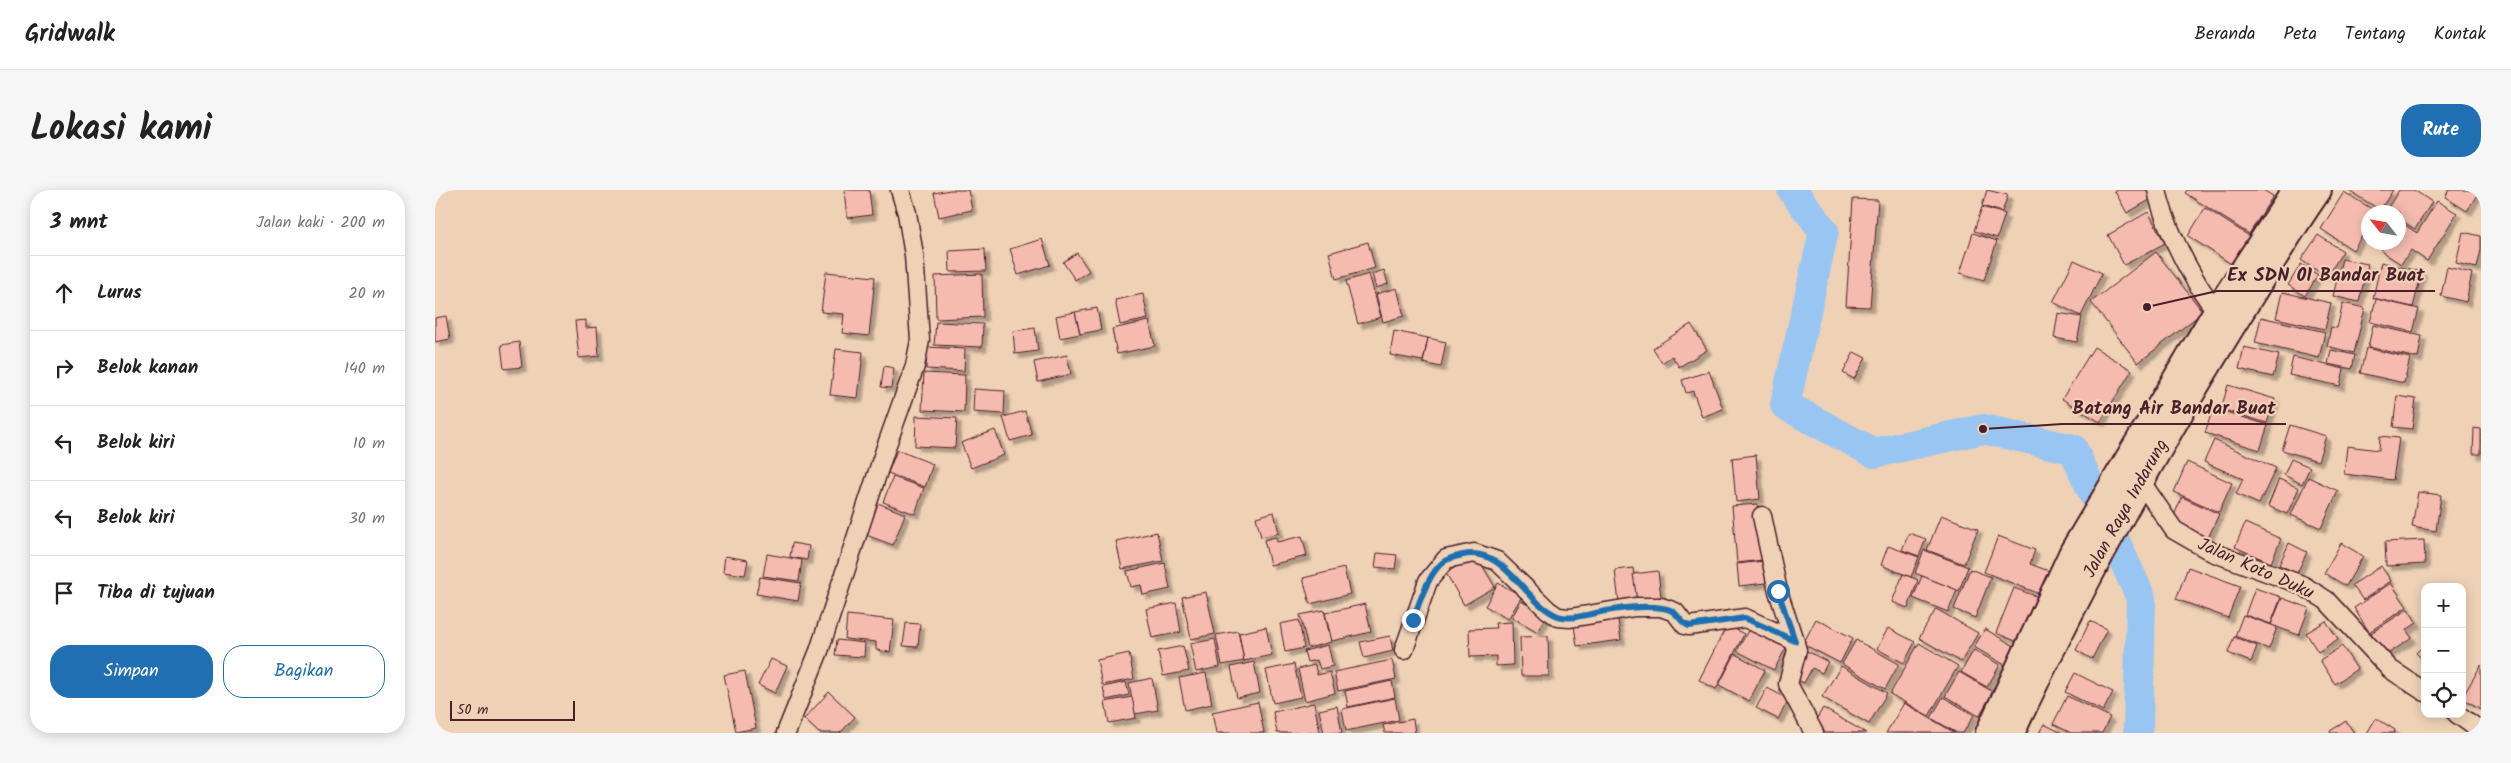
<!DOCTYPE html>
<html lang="id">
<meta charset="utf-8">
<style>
:root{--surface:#fff;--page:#f6f6f6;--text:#222;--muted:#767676;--line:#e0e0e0;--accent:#1f6fb2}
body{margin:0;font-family:Kalam,sans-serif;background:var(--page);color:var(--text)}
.controls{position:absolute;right:15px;bottom:15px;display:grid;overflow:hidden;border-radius:10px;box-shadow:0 2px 12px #0003}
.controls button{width:45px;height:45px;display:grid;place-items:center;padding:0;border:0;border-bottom:1px solid var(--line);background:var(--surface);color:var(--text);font:25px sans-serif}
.compass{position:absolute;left:1926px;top:15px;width:45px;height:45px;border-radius:50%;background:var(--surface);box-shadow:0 2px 12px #0003;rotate:301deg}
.scale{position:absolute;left:15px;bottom:12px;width:125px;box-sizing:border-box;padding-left:5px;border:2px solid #4a1f2b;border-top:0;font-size:14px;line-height:18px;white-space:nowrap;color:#4a1f2b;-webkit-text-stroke:4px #efd2b5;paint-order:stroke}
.stop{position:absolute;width:15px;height:15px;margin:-11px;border:4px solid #1f6fb2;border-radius:50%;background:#fff}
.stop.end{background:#1f6fb2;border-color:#fff;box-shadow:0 1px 5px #0008}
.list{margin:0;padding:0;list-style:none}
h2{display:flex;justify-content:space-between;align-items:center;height:65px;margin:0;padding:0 20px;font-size:21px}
h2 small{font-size:16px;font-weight:400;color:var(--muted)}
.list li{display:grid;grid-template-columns:32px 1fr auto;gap:15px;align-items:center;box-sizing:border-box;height:75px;padding:0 20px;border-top:1px solid var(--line)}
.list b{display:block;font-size:19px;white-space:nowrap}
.list em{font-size:16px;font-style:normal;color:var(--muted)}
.actions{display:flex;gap:10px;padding:15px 20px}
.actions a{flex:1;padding:11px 0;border:1px solid var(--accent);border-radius:20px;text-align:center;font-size:18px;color:var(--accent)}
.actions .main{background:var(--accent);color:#fff}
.icon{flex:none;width:28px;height:28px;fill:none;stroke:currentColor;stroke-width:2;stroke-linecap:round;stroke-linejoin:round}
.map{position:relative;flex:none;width:2046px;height:543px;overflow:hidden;border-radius:20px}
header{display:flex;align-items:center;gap:30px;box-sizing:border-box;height:70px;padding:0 25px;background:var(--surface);border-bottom:1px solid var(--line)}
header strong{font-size:24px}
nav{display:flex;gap:28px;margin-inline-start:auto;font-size:18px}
.intro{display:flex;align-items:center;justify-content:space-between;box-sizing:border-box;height:120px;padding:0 30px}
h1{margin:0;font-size:35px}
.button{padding:12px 22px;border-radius:20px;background:var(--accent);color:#fff;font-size:18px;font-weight:700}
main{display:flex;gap:30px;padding:0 30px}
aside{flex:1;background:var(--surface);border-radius:20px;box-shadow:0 2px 12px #0003}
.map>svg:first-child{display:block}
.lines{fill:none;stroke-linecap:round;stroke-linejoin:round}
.river{stroke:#98c5f2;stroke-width:30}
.building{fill:#f5bbae;stroke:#4a1f2b;filter:url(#shadow)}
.minor-casing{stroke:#4a1f2b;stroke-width:21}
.highway-casing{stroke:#4a1f2b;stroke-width:30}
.minor{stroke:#efd2b5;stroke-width:18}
.highway{stroke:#efd2b5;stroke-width:26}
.route{stroke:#1f6fb2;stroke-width:6}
.labels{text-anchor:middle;stroke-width:4.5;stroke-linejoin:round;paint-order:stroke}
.street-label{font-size:18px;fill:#4a1f2b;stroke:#efd2b5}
.leader{fill:none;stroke:#4a1f2b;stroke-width:2}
.callout-dot{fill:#4a1f2b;stroke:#efd2b5;stroke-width:2}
.callout-label{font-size:19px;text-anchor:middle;font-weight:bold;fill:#4a1f2b;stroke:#efd2b5;stroke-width:4.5;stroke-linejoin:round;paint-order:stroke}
</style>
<header>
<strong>Gridwalk</strong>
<nav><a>Beranda</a><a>Peta</a><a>Tentang</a><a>Kontak</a></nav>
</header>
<div class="intro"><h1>Lokasi kami</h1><a class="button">Rute</a></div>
<main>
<aside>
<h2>3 mnt<small>Jalan kaki · 200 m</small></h2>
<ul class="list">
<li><svg class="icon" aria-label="ahead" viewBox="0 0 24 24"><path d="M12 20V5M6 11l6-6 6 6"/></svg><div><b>Lurus</b></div><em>20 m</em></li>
<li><svg class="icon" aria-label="right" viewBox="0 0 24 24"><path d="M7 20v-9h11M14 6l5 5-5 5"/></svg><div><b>Belok kanan</b></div><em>140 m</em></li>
<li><svg class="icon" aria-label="left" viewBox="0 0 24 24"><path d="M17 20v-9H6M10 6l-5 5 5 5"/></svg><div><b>Belok kiri</b></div><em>10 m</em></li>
<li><svg class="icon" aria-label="left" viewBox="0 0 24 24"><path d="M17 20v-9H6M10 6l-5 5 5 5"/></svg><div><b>Belok kiri</b></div><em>30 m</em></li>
<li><svg class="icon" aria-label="arrive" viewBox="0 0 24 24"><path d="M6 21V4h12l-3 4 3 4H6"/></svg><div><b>Tiba di tujuan</b></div></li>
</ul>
<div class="actions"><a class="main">Simpan</a><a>Bagikan</a></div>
</aside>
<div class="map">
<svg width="2046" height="543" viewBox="0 0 2046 543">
<defs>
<filter id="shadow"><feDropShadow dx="4.5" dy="4.5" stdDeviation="1" flood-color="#0004"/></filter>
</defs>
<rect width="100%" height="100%" fill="#efd2b5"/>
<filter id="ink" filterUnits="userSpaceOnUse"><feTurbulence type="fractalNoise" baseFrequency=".02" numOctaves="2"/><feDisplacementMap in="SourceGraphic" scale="10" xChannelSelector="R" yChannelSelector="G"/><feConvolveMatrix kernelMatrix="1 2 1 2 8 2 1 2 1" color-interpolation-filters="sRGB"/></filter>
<g filter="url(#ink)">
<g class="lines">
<polyline class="river" points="1357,0 1389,41 1350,215 1439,263 1548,239 1638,259 1706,408 1703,543"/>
</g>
<g class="building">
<polygon points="409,0 434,0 437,25 412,28"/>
<polygon points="515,0 533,0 537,20 504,27 499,3"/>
<polygon points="1552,0 1573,5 1567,22 1547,16"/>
<polygon points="1679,0 1716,0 1720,7 1692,23"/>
<polygon points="1752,0 1828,0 1838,6 1814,44 1750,3"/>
<polygon points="1913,0 1958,0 1945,20"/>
<polygon points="1964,0 1979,0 1997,12 1980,39 1964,29 1964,22 1951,21"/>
<polygon points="2014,0 2045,0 2032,21 2010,7"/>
<polygon points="1909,2 1942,22 1934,22 1934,35 1918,60 1886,39"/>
<polygon points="1418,9 1443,10 1435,117 1411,116"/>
<polygon points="2002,11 2022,23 1992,71 1976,60 1966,74 1946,61 1951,52 1964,52 1964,31 1982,43"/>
<polygon points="1547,17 1570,24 1562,48 1539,41"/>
<polygon points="1770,18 1819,49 1801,77 1753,46"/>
<polygon points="1713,22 1730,53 1689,75 1673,45"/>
<polygon points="2028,42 2046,46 2046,60 2042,78 2021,73"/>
<polygon points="1538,43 1562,51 1549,90 1525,83"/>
<polygon points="1883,45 1908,61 1892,87 1866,70"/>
<polygon points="607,49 615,75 583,85 575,59"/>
<polygon points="933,52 940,78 901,89 894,63"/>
<polygon points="550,59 551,81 515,82 514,61"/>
<polygon points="1721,62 1768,122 1703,173 1656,112"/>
<polygon points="642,63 654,81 640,90 628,72"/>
<polygon points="1907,69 1933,74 1924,112 1898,106"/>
<polygon points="1639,70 1667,83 1646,126 1618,112"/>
<polygon points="1946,72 1987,82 1978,117 1938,108"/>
<polygon points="1866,74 1883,85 1870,106 1853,95"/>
<polygon points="2012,77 2037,83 2031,112 2006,106"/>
<polygon points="949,80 953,94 941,98 937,84"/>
<polygon points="391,82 440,87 434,146 407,143 409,124 386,122"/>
<polygon points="547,84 548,127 501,129 500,86"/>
<polygon points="934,84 946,127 923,134 911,91"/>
<polygon points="962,98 969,126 948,132 941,104"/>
<polygon points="1847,102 1896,113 1890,139 1841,128"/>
<polygon points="708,104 713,129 685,135 680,110"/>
<polygon points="1941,109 1984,119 1978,142 1935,132"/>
<polygon points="1908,113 1930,118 1919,163 1892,156 1896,137 1902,138"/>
<polygon points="662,118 666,140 645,144 640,122"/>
<polygon points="640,122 645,144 625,148 621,126"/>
<polygon points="1623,123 1647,127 1642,152 1619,148"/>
<polygon points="11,126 15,149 0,152 0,128"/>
<polygon points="1826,127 1890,142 1884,168 1820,153"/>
<polygon points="151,130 151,138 162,137 164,166 144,168 140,131"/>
<polygon points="714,131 720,156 682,164 677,139"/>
<polygon points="501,132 548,134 547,157 499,155"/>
<polygon points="1256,134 1272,160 1244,177 1237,166 1227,173 1218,158"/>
<polygon points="1938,135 1987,146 1983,168 1933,157"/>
<polygon points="600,138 603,161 580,164 578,141"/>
<polygon points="959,141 993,148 988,171 955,165"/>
<polygon points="993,148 1011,152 1006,177 988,173"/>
<polygon points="84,152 87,177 69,179 66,155"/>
<polygon points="492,157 530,159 529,181 491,179"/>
<polygon points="1659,157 1697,180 1665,232 1627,209"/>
<polygon points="1809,157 1844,165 1838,187 1804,179"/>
<polygon points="1931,158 1975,168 1969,193 1925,183"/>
<polygon points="401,159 428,162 423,208 395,205"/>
<polygon points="1896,160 1920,165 1917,179 1893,174"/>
<polygon points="1419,162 1431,168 1419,189 1408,183"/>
<polygon points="632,165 636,184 603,192 599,172"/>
<polygon points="1858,167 1909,179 1905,196 1854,185"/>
<polygon points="449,176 459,178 456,198 446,197"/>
<polygon points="1274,181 1288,219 1267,227 1258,201 1251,203 1247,190"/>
<polygon points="489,183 530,185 529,222 487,220"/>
<polygon points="1793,195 1840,209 1832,233 1786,219"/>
<polygon points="539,199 570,201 569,224 538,222"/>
<polygon points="1962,206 1981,209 1977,239 1958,237"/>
<polygon points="1778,218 1833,235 1825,260 1770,243"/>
<polygon points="590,221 597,245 575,251 568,227"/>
<polygon points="481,226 522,228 520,258 480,256"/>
<polygon points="1855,235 1891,246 1883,271 1847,260"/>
<polygon points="2039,238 2046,239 2046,264 2038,264"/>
<polygon points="560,240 569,265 536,278 526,253"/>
<polygon points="1945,246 1964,248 1958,290 1909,284 1912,256 1944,260"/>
<polygon points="1779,250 1841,278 1824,314 1801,304 1808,289 1769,272"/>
<polygon points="462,260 498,274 490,297 453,283"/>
<polygon points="1321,265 1325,309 1301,312 1297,268"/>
<polygon points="1856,269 1875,277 1867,294 1849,285"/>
<polygon points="1752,272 1797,293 1784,322 1739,302"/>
<polygon points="458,287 489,298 480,324 448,312"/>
<polygon points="1873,287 1903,301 1886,338 1856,325"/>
<polygon points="1844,289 1864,298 1852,324 1833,316"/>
<polygon points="1983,302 2006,305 2001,341 1977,337"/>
<polygon points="1747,307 1784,324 1773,348 1736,332"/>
<polygon points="443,313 470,324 458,355 431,345"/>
<polygon points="1323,314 1328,370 1302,373 1297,316"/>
<polygon points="839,322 844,343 826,347 821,327"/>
<polygon points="1506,325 1543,339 1529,374 1492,360"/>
<polygon points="1810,333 1846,349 1836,373 1800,357"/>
<polygon points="722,342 728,371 687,379 681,351"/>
<polygon points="1474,343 1491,349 1484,366 1467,360"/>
<polygon points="867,346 872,366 835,375 829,350 841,347 842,352"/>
<polygon points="1563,346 1600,360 1595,374 1614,381 1605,404 1549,382"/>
<polygon points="1989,350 1990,374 1951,376 1950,352"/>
<polygon points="357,353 374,356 372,370 355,367"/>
<polygon points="1854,353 1872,362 1862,383 1844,375"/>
<polygon points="1906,353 1928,366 1911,396 1889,383"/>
<polygon points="1453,356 1484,367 1476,387 1446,375"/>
<polygon points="1489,360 1533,377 1524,401 1480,383"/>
<polygon points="942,363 962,365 960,379 940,377"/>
<polygon points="332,364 367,370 364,391 328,386"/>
<polygon points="1041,365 1060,397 1029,415 1011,383"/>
<polygon points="290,366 313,370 310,385 288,382"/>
<polygon points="1329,371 1331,393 1304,396 1302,374"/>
<polygon points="730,373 735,399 708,405 706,395 696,397 692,381"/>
<polygon points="1946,376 1956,391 1928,410 1917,395"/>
<polygon points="1753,377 1805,396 1793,428 1741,409"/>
<polygon points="909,378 915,404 875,414 868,388"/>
<polygon points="1198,378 1202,411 1184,413 1180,380"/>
<polygon points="1535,379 1556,387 1540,428 1519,419"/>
<polygon points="1223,381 1226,407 1202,411 1198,384"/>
<polygon points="1468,384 1483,390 1473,418 1457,412"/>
<polygon points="1487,386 1522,400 1513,422 1478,408"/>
<polygon points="325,387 366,393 363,411 321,404"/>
<polygon points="1063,393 1087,406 1073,429 1050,416"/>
<polygon points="1956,393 1972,417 1934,442 1919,418"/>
<polygon points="1579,398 1606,408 1588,454 1561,443"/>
<polygon points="1820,398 1846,407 1836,434 1810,425"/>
<polygon points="771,402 780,444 756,449 747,407"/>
<polygon points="1847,408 1874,418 1864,445 1836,435"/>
<polygon points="1086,411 1112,426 1103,442 1077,427"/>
<polygon points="741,413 746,442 717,448 711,419"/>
<polygon points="930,414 936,442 897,451 890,423"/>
<polygon points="1501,419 1543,443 1526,472 1484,448"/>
<polygon points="1973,419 1982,433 1971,440 1977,448 1951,465 1936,443"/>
<polygon points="889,420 896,452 873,458 865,425"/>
<polygon points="1182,424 1186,450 1142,456 1138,429"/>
<polygon points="412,425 459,430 455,462 441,460 441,452 410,449"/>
<polygon points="1808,425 1842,437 1834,459 1800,446"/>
<polygon points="1381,429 1418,448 1405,473 1368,454"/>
<polygon points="864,430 869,458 850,462 845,434"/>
<polygon points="1655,431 1672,439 1657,469 1641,460"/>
<polygon points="1891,431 1903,449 1883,462 1871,443"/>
<polygon points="1077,432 1078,475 1061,476 1061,466 1035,467 1034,439 1061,438 1060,433"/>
<polygon points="471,433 485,434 483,457 468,456"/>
<polygon points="1292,435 1309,444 1281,499 1264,490"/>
<polygon points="1316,435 1353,454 1339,480 1302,461"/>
<polygon points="831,437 837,465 809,471 804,443"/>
<polygon points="1453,438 1480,452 1469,473 1442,459"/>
<polygon points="1550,439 1581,457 1570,475 1539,457"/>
<polygon points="803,441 809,471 787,475 781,445"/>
<polygon points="955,446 958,461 929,468 925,452"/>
<polygon points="1113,446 1114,486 1086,486 1085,447"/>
<polygon points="1799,447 1822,456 1816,472 1793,463"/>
<polygon points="780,449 785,477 761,482 755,454"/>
<polygon points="402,450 430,453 429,467 400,465"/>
<polygon points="1421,450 1464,474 1450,499 1407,474"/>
<polygon points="1484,453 1523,476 1494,526 1455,504"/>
<polygon points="1990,454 1990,472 1981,463"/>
<polygon points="893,455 898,476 885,479 882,470 872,472 869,461"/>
<polygon points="748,456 754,481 728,486 723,461"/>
<polygon points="1907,456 1922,479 1900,494 1885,470"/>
<polygon points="1539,460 1565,475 1552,497 1526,482"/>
<polygon points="1372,461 1393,472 1387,483 1377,478 1369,493 1358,488"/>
<polygon points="694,463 699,489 667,495 662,470"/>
<polygon points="1300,464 1330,480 1314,511 1284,495"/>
<polygon points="336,469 352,476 340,503 323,495"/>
<polygon points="957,470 961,489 903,501 899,482"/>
<polygon points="819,472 825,503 802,508 796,477"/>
<polygon points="859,474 866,507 838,513 831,480"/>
<polygon points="880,475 882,485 895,482 900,503 870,511 863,479"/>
<polygon points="2046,475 2046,519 2027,508"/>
<polygon points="1406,476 1452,503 1434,534 1387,507"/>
<polygon points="310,481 321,538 301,542 289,485"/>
<polygon points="1524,482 1558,502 1544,526 1510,506"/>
<polygon points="771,483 777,514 750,520 744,488"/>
<polygon points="1640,483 1678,502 1668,521 1630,502"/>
<polygon points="717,488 723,520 700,524 694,493"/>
<polygon points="957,491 960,507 913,517 910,501"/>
<polygon points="691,492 694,505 671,510 668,497"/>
<polygon points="1332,498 1354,509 1343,529 1321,518"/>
<polygon points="394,502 420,527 405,543 384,543 369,529"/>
<polygon points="1632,506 1675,527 1667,543 1636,543 1618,534"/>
<polygon points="697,507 701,528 674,533 670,512"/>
<polygon points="1508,507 1539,525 1528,543 1522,543 1496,528"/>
<polygon points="960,508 964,530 911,541 907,519"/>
<polygon points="823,512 829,543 781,543 777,522"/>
<polygon points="879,513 885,543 842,543 838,522"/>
<polygon points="1469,513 1520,543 1451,543"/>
<polygon points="902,516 907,543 889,543 884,520"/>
<polygon points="1388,518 1431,543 1391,543 1378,535"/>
<polygon points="1941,528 1960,540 1959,543 1932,543"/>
<polygon points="978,529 980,543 950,543 948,535"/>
<polygon points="1911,531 1919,543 1896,543 1895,541"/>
<polygon points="1609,534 1627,543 1604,543"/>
</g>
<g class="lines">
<g class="minor-casing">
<g id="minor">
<path d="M 1722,0 C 1730,37 1761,101 1788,127"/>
<polyline points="1704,289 1739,340 1777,362 1867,395 1891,410 1955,479 1990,502"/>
<polyline points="1327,326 1343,401 1362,460 1353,494 1379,543"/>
<polyline points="969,460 993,391 1011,369 1039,363 1062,371 1113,420 1123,427 1135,428 1200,417 1226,417 1240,422 1250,435 1254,436 1310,428 1360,451"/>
<polyline points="2022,524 2046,541"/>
<polyline points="351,543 384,461 450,260 480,176 485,150 479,65 472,23 465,0"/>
</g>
</g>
<g class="highway-casing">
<g id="highway">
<polyline points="1554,543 1638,362 1782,121 1861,0"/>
<path d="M 1576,543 C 1641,403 1715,269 1796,137 C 1825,91 1852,44 1883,0"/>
</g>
</g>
<use href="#minor" class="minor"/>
<use href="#highway" class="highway"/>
</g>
</g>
<g class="lines" filter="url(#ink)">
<path class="route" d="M 978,430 C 984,413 996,375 1014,369 C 1018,367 1024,366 1028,365 C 1071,356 1088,412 1123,426 C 1136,431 1157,423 1171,421 C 1189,418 1209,415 1228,418 C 1244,420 1243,432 1254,436 L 1310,428 L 1360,451 L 1343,401"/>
</g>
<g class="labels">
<g class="street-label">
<text transform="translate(1690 318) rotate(-61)" y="6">Jalan Raya Indarung</text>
<text transform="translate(1821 378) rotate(24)" y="6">Jalan Koto Duku</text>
</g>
</g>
<path class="leader" d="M1712 117L1782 101H2000M1548 239L1627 234H1851"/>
<g class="callout-dot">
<circle cx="1712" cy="117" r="5"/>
<circle cx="1548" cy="239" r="5"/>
</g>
<g class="callout-label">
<text x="1891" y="91">Ex SDN 01 Bandar Buat</text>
<text x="1739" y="224">Batang Air Bandar Buat</text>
</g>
</svg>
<div class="controls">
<button>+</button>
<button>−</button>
<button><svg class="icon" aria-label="locate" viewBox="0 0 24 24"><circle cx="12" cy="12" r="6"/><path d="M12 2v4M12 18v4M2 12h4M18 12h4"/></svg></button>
</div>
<svg class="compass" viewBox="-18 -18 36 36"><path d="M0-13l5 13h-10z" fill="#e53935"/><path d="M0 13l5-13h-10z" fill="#767676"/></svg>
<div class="scale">50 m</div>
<div class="stop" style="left:1343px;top:401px"></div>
<div class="stop end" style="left:978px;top:430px"></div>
</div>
</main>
